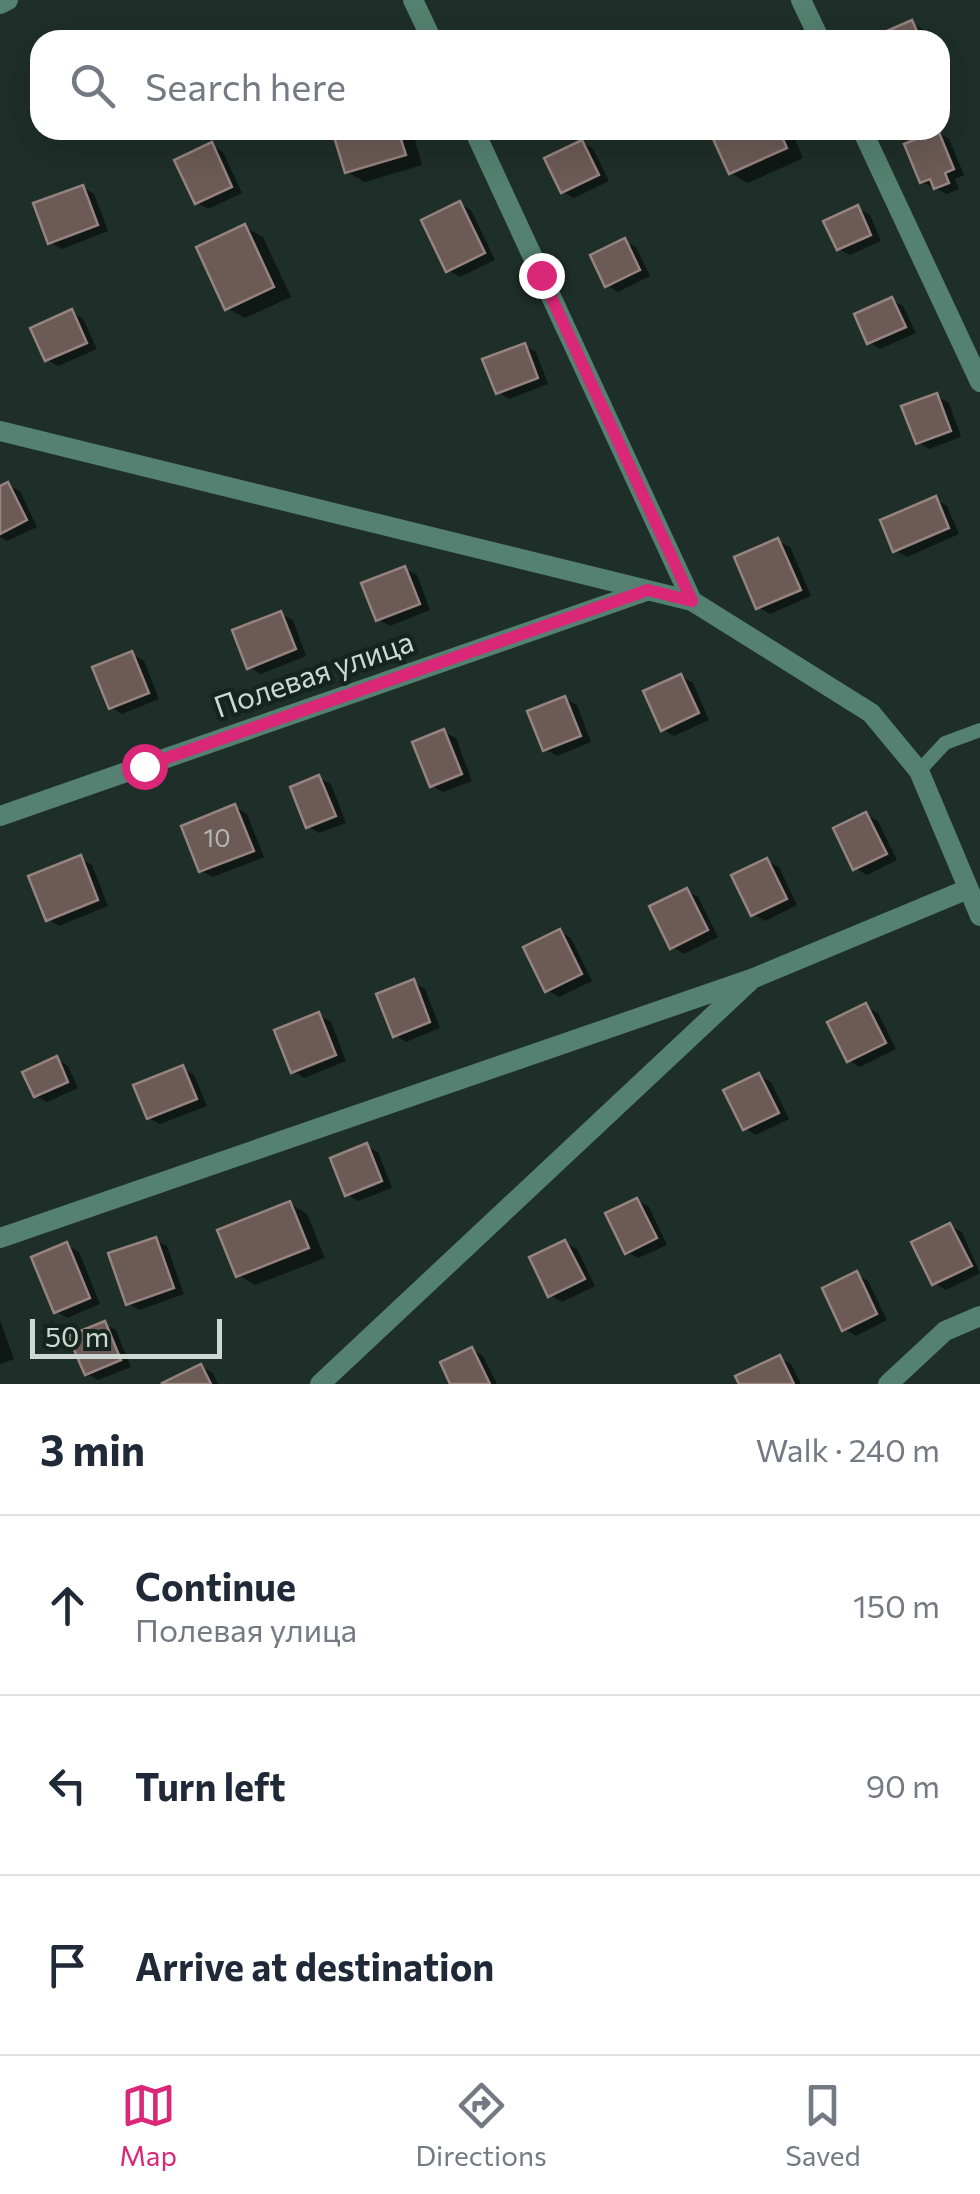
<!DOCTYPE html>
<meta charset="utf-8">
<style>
:root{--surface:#fff;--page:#f6f6f7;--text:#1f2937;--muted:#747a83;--line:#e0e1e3;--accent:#db2777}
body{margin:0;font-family:Commissioner,sans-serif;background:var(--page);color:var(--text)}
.scale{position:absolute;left:30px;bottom:25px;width:192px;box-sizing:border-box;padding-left:10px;border:5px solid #cdd7d3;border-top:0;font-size:28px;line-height:35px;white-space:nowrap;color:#cdd7d3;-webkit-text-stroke:8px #14241e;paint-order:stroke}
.stop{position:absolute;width:30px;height:30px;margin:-22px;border:8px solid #db2777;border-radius:50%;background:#fff}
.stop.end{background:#db2777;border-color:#fff;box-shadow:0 2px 10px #0008}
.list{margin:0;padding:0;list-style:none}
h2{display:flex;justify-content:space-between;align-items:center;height:130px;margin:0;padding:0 40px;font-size:42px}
h2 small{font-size:32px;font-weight:400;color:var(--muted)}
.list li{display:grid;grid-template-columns:65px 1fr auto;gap:30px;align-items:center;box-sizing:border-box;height:180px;padding:0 40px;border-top:2px solid var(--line)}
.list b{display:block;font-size:38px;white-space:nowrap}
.list p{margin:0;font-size:32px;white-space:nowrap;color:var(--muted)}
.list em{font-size:32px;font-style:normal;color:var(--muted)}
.icon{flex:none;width:55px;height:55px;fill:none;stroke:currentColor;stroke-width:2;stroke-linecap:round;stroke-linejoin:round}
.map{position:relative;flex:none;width:980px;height:1384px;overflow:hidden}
.search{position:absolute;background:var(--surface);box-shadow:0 10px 40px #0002;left:30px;right:30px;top:30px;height:110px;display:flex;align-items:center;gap:25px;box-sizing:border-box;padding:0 35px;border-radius:30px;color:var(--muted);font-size:38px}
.sheet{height:670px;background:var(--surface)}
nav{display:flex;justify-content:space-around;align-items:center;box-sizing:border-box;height:140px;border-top:2px solid var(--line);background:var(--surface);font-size:28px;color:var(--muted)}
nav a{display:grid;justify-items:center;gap:5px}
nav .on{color:var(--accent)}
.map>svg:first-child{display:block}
.shadow{fill:#0007}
.building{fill:#6b5a56;stroke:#96837f;stroke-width:2.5}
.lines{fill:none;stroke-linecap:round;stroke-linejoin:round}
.lane{stroke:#548171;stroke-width:14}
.street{stroke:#548171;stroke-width:20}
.route{stroke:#db2777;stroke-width:12}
.labels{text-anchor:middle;stroke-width:9;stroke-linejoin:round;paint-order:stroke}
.number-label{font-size:25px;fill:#b4b8b4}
.street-label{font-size:30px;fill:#cdd7d3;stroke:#14241e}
</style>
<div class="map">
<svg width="980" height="1384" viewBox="0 0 980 1384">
<rect width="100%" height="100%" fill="#1e2e28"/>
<g class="shadow">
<polygon points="911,23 923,29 928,40 880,40"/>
<polygon points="334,130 412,130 422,165 365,182 347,172"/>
<polygon points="712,130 791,130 803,158 748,183 731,173"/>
<polygon points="938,132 949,139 964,175 955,179 959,189 947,194 922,182"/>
<polygon points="582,142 593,149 609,181 574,198 563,192"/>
<polygon points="212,145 223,152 242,193 208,209 196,202"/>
<polygon points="83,187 94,194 108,231 62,249 50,242"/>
<polygon points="459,203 471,210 495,260 460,277 448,270"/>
<polygon points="858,208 870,215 881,241 850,255 839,249"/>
<polygon points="245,227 263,237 291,297 245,318 227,308"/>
<polygon points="624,241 636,247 650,276 618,292 607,285"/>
<polygon points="892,300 903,306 916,333 880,349 869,342"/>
<polygon points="72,312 83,319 97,349 58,366 47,360"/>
<polygon points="524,346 536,352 548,384 509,399 498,392"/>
<polygon points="937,396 949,403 961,437 929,449 918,442"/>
<polygon points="8,485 20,491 37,527 7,541 0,537 0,489"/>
<polygon points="936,499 947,506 959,534 907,557 895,550"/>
<polygon points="778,541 790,547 811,596 770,614 758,607"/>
<polygon points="405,569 417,575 430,610 390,626 378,619"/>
<polygon points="281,614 293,620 306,656 261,674 249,667"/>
<polygon points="132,654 144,661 159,699 122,714 111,707"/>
<polygon points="681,676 693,683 709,720 674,736 662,729"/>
<polygon points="565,698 577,705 591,742 557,756 545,749"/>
<polygon points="444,732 456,738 472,781 443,792 432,786"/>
<polygon points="319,778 331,784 346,823 319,833 308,826"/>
<polygon points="235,807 247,814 264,857 213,877 201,871"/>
<polygon points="866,815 878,821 897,860 867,875 855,868"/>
<polygon points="80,858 92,865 108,906 59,926 48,919"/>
<polygon points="767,861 779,867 797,905 765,921 753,914"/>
<polygon points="687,891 698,897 718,937 684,954 672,947"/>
<polygon points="560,932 571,938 592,981 559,997 547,990"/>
<polygon points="413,982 425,989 440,1028 406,1042 395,1035"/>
<polygon points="866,1006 878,1013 896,1049 860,1067 849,1060"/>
<polygon points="319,1015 331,1022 346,1061 304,1078 293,1071"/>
<polygon points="56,1059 68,1066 78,1088 47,1102 36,1096"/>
<polygon points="183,1068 194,1075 207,1106 160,1124 149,1118"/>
<polygon points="759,1076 771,1082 789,1119 756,1135 745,1128"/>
<polygon points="366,1146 378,1152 392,1188 358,1201 347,1194"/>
<polygon points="637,1200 649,1207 667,1245 638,1258 627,1252"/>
<polygon points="290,1203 307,1214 325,1258 255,1285 238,1275"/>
<polygon points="950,1226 962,1232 980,1273 946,1290 934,1283"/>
<polygon points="155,1240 167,1246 184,1294 139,1310 128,1303"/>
<polygon points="565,1243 577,1249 595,1286 562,1302 550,1295"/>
<polygon points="67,1245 79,1252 100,1304 67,1318 56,1311"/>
<polygon points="856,1274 868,1281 887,1320 856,1336 844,1329"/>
<polygon points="0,1320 14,1359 0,1364"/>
<polygon points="104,1324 116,1330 131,1367 98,1380 87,1374"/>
<polygon points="472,1349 483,1356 497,1384 453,1384"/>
<polygon points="780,1358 791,1364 801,1384 742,1384"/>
<polygon points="201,1366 213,1373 218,1384 165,1384"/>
</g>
<g class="building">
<polygon points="912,20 921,40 877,40 875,36"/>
<polygon points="332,130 398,130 406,155 345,173"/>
<polygon points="709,130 779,130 787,148 729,174"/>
<polygon points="938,130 954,169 945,173 949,183 934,189 930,179 920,183 904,144"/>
<polygon points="582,140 599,175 561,193 544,158"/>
<polygon points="212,142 232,187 195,204 174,160"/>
<polygon points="83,185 98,225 48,244 33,203"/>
<polygon points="460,201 485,253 446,272 421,220"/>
<polygon points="858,205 871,235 837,250 823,221"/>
<polygon points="245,224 274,287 225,310 196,247"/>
<polygon points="625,238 640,270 605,287 590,255"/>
<polygon points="892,297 906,327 867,344 854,314"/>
<polygon points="72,309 87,343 45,361 30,328"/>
<polygon points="525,343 538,378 496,394 482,359"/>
<polygon points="937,393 951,431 916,444 901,406"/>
<polygon points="8,482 27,520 0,534 0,486"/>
<polygon points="936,496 949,528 893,552 880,520"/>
<polygon points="778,538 801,590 756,609 734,557"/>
<polygon points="405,566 420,604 376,621 361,583"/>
<polygon points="281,611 296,649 247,669 232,630"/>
<polygon points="132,651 149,693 109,709 92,667"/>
<polygon points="681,674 699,713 661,731 643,691"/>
<polygon points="565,696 581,736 543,751 527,711"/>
<polygon points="444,729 462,774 430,787 412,742"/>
<polygon points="319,775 336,816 306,828 290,787"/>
<polygon points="235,804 254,851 199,872 181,826"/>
<polygon points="866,812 887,854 853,870 833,828"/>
<polygon points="81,855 98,900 46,921 28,876"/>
<polygon points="767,858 787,899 751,916 731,875"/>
<polygon points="687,888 708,930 670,949 649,906"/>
<polygon points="560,929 582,974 545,992 523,947"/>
<polygon points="414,979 430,1022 393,1037 376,994"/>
<polygon points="866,1003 886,1043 847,1062 827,1022"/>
<polygon points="319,1012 336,1055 291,1073 274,1030"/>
<polygon points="57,1056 68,1082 34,1097 22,1072"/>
<polygon points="183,1065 197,1099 147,1119 133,1085"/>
<polygon points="759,1073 779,1113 743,1130 723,1090"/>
<polygon points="367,1143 382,1181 345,1196 330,1158"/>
<polygon points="637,1198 657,1238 625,1254 605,1213"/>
<polygon points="290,1201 309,1248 236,1277 217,1230"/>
<polygon points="950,1223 972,1266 932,1285 911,1242"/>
<polygon points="156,1237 174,1288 126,1305 108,1253"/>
<polygon points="565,1240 585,1279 548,1297 529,1257"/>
<polygon points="67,1242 90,1298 54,1313 31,1257"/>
<polygon points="857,1271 877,1314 842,1331 822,1288"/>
<polygon points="105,1321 121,1360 85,1375 68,1336"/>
<polygon points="472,1347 490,1384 450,1384 440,1362"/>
<polygon points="780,1355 794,1384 739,1384 735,1376"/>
<polygon points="201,1364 211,1384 163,1384 162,1383"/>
</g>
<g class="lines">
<polyline class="lane" points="919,771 945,743 980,730"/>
<g class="street">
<polyline points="413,0 432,40"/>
<polyline points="801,0 820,40"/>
<polyline points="0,4 8,0"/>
<polyline points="474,130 692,601"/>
<polyline points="862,130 980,382"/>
<polyline points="0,431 692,601 871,713 919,771 980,916"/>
<polyline points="0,816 646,591"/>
<polyline points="0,1238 754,978 968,889"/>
<polyline points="320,1384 749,982"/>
<polyline points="888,1384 945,1331 980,1316"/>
</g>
</g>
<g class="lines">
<polyline class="route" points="144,766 648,590 692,601 541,275"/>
</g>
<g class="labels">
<g class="number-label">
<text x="217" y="847">10</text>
</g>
<g class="street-label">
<text transform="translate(314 675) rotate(-19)" y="10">Полевая улица</text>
</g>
</g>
</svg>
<div class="scale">50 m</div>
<div class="stop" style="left:144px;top:766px"></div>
<div class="stop end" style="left:541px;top:275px"></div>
<div class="search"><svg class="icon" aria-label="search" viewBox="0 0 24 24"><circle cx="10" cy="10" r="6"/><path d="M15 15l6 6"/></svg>Search here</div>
</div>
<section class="sheet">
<h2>3 min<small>Walk · 240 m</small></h2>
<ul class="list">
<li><svg class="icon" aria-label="ahead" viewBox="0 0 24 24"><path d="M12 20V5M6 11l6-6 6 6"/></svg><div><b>Continue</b><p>Полевая улица</p></div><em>150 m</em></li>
<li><svg class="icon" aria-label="left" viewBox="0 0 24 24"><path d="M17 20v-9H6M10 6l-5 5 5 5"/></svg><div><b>Turn left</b></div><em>90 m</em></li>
<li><svg class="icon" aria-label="arrive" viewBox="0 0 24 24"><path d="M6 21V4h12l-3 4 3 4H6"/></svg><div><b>Arrive at destination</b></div></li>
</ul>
</section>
<nav>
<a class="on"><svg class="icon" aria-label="map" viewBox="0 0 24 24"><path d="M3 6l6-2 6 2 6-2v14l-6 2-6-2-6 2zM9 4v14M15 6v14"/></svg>Map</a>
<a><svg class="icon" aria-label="directions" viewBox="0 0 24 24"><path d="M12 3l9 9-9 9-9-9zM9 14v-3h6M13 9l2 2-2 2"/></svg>Directions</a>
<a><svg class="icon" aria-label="saved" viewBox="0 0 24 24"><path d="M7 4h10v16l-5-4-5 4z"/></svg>Saved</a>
</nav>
